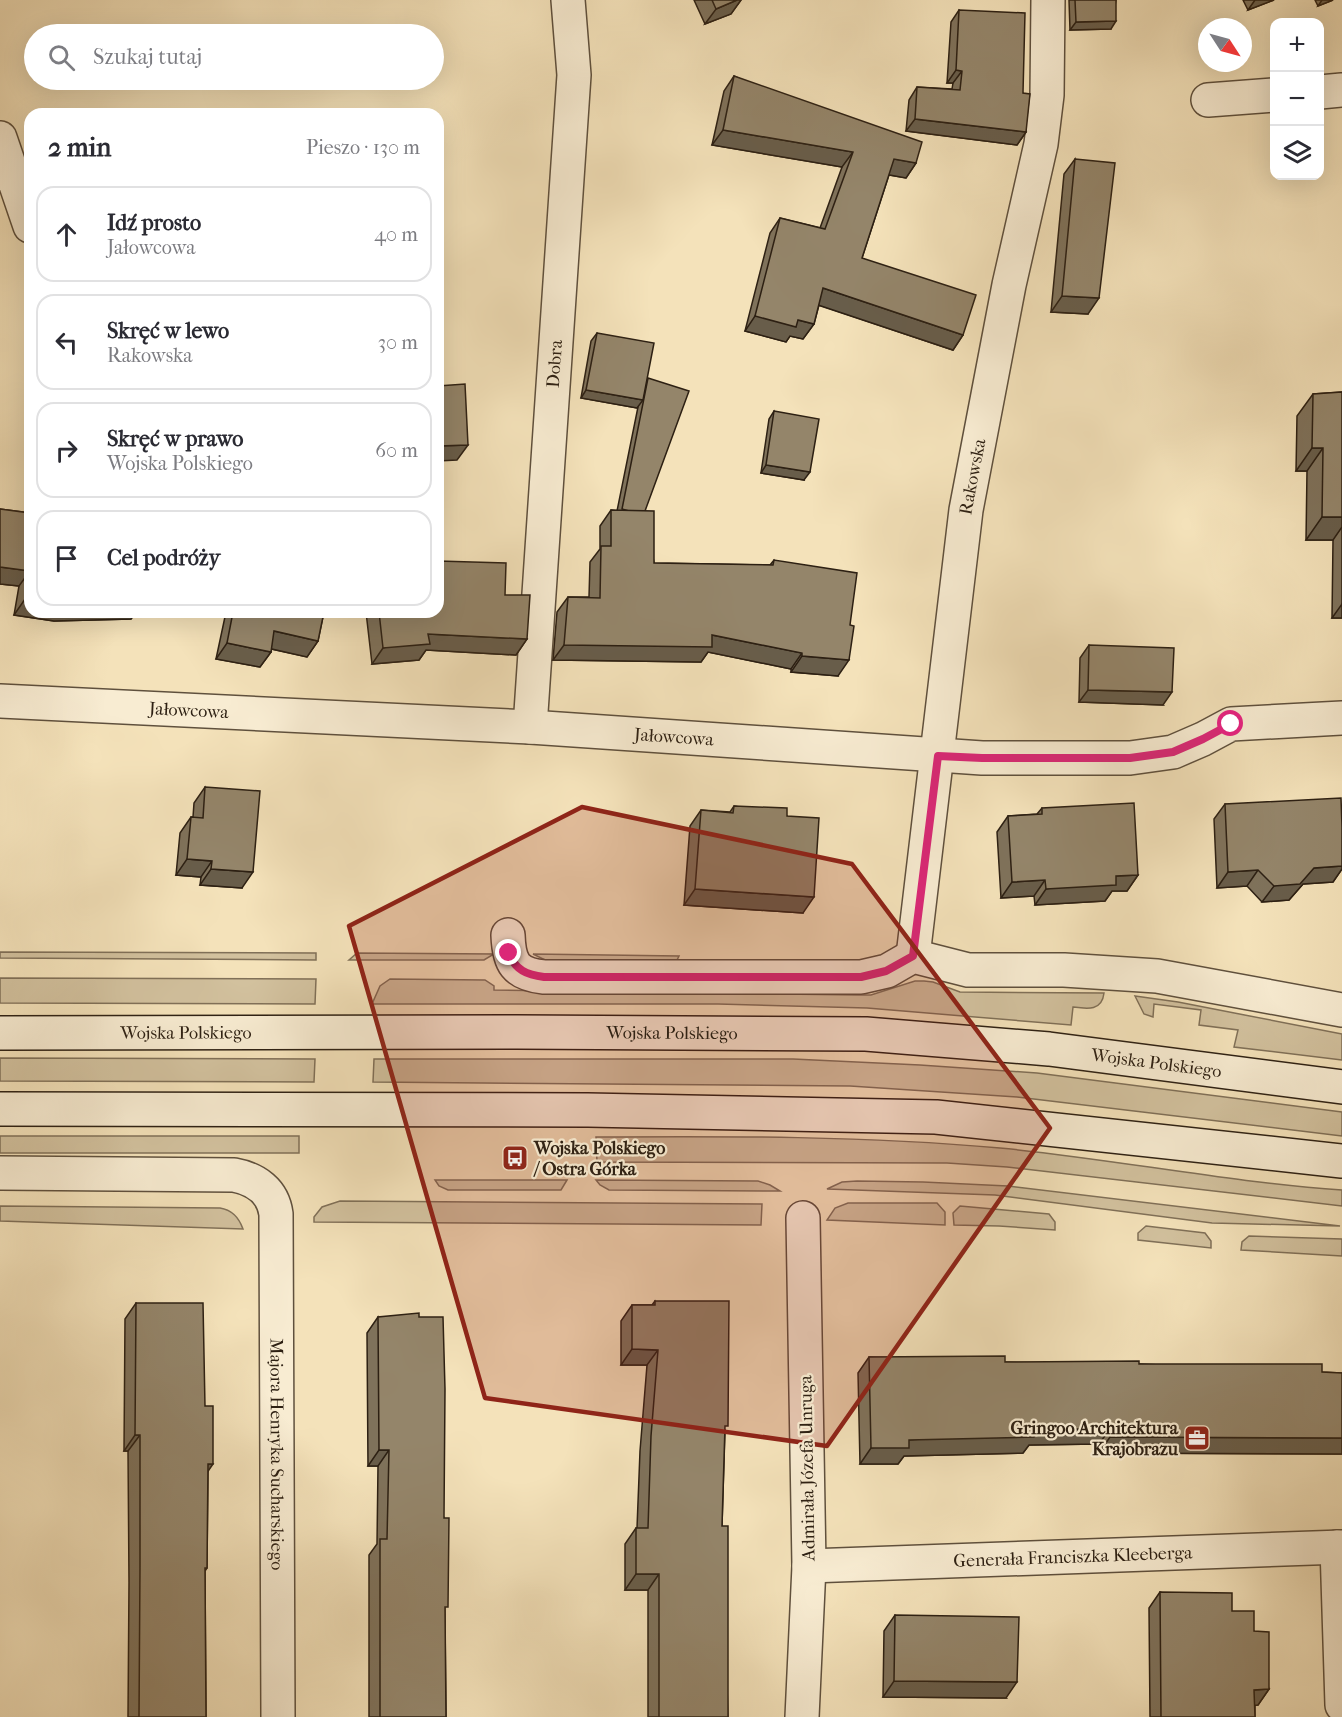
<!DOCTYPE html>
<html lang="pl">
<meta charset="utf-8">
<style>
:root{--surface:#fff;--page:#f7f7f7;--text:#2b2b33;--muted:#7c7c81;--line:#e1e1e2}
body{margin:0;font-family:"IM FELL French Canon",serif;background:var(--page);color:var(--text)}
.controls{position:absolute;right:18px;top:18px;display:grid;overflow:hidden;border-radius:12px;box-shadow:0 6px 24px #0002}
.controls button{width:54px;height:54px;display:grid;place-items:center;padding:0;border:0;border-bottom:2px solid var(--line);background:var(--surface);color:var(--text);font:30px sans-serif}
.compass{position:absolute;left:1198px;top:18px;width:54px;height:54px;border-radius:50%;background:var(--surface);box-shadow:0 6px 24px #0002;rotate:126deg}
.stop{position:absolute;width:18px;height:18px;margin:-14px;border:4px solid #db2777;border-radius:50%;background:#fff}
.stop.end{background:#db2777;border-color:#fff;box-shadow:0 2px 6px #0008}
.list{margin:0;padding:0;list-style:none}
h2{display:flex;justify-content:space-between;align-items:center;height:78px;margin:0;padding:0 24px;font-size:26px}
h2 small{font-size:20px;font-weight:400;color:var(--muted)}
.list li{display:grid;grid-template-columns:39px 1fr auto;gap:18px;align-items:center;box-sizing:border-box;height:96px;margin:0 12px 12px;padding:0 12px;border:2px solid var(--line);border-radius:18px}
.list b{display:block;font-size:22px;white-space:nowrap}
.list p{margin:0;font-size:20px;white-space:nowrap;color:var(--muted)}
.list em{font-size:20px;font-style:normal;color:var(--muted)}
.icon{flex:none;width:33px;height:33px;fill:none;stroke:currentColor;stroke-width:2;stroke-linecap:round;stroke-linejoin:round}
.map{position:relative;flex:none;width:1342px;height:1717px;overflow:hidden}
.search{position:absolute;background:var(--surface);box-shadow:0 6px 24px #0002;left:24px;top:24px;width:420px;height:66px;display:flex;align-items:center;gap:15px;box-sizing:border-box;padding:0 21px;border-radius:33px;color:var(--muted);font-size:22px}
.panel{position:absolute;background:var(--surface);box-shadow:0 6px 24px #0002;left:24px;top:108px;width:420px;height:510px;border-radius:18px}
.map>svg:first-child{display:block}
.green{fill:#d2c19e;stroke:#807058;stroke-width:1.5}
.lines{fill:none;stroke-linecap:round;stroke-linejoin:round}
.minor-casing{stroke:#5f503d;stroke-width:36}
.secondary-casing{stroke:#2d2013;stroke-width:36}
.minor{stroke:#f8ecd2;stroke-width:33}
.secondary{stroke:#f8ecd2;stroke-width:33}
.wall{fill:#7f725b;stroke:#2d2013;stroke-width:1.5}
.shaded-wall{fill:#685d4a;stroke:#2d2013;stroke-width:1.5}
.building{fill:#94856a;stroke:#2d2013;stroke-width:1.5}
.route{stroke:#db2777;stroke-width:8}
.marked{fill:#8f2418;fill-opacity:0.2;stroke:#8f2418;stroke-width:4.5;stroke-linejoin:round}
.labels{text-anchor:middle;stroke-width:4.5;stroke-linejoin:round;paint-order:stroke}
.street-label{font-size:18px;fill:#2d2013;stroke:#f8ecd2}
.poi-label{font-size:18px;font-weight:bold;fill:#2d2013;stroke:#f8ecd2;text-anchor:start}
</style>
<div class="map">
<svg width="1342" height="1717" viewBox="0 0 1342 1717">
<rect width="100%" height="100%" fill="#f4e2ba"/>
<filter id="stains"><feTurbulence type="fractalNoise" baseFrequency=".00333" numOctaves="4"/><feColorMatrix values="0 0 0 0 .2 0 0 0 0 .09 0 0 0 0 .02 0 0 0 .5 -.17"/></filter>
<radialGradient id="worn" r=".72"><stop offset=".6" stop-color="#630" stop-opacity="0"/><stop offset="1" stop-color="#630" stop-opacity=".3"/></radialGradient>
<g class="green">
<polygon points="0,952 316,953 316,960 0,958"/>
<polygon points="357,953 494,954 484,960 349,960"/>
<polygon points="533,954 679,956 675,964 549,962"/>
<polygon points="0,978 316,979 315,1004 0,1003"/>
<path d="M 390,979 L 485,980 L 494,986 L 494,990 L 858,995 L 871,995 L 915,981 L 924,981 L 933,982 L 960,992 L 1104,993 C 1102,1011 1088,1009 1073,1007 L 1071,1025 L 867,1008 L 718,1004 L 372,1004 L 380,986 Z"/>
<polygon points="1135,996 1178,1002 1342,1034 1342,1060 1234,1047 1238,1030 1199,1025 1201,1010 1154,1004 1153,1017 1144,1014"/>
<polygon points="0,1058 315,1059 314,1082 0,1081"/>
<polygon points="374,1059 793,1059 920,1065 1037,1073 1342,1112 1342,1136 1017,1097 850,1086 373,1082"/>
<rect x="0" y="1136" width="299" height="17"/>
<path d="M 596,1137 C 731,1136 865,1136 1000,1148 C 1114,1159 1227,1182 1342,1190 L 1342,1206 L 1007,1167 L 947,1163 L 597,1162 Z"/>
<polygon points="567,1180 561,1190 448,1190 439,1186 435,1180"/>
<polygon points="596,1180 758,1181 770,1185 780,1191 609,1190 600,1185"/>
<polygon points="857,1181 923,1182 1008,1186 1340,1226 1212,1223 995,1195 827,1189 842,1182"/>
<polygon points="340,1201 762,1204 761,1225 314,1222 314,1217 322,1207"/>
<polygon points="848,1203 937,1203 945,1212 945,1225 827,1220 835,1208"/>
<path d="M 0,1206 L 220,1208 C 233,1210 239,1218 243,1229 L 0,1221 Z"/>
<polygon points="960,1206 1049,1214 1055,1222 1055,1230 999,1226 954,1225 953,1213"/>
<polygon points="1146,1226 1205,1233 1211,1241 1211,1248 1138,1240 1138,1233"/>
<polygon points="1249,1236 1342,1239 1342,1256 1241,1250 1242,1242"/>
</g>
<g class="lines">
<g class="minor-casing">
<g id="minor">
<polyline points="1320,92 1342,90"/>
<polyline points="1208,100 1274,95"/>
<polyline points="0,138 30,226"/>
<path id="s1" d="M 0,701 L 530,727 L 982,758 L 1130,758 L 1173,752 L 1203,739 L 1231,724 L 1342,718"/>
<path id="s2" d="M 530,727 L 574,75 L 568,0"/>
<path d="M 508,935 C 509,963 515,974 544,977 L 861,977 L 887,971 L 913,956 L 968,970 L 1064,970 L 1157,976 L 1342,1010"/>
<path id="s3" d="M 913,956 L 966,510 L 1009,285 L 1041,144 L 1047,95 L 1048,0"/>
<path id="s4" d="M 0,1173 L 234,1175 C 256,1179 273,1191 276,1214 L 278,1717"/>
<polyline points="1337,1547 1342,1705"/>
<path id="s5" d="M 809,1566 L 1342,1547"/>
<polyline points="802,1717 809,1566 803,1218"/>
</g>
</g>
<g class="secondary-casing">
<g id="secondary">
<path id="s6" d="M 0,1033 L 517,1032 L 866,1034 L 1049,1049 L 1342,1087"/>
<polyline points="0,1109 588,1110 936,1117 1342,1161"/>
</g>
</g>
<use href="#minor" class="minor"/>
<use href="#secondary" class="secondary"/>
</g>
<g class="wall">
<polygon points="694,0 741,0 731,14 705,24"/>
<polygon points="1069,0 1116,0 1111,29 1070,30"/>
<polygon points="1243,0 1274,0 1248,10"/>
<polygon points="1315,0 1333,0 1318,6"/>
<polygon points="959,10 1023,93 1026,132 1017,145 906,131 909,100 917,87 952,89 953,83 947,83 951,22"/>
<polygon points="734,76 916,163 906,178 889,175 862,258 963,335 953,350 819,305 814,324 803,339 790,336 786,342 745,331 770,233 780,218 820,228 842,167 712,145 724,91"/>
<polygon points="1075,159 1088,314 1051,312 1064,174"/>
<polygon points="597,333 647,379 645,511 654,563 770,565 774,560 838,676 791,672 791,669 708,652 701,662 553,660 557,612 568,597 589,597 590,562 600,549 600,526 611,510 617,511 638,407 637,408 581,398 591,341"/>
<polygon points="1342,392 1342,618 1332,618 1333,540 1306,540 1307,471 1296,471 1297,416 1313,394"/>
<polygon points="774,411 804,480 761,473 769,419"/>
<polygon points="0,509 30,513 30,612 136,612 131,619 54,621 14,615 19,586 0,584"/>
<polygon points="505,595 527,639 516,655 426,650 419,660 372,664 366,612 438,612"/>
<polygon points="226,612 324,612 318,641 307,657 271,649 271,652 260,667 216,659"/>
<polygon points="1089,645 1163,705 1079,702 1080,658"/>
<polygon points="205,787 242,888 200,885 201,877 176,875 180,833 191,817 193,817 194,803"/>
<polygon points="1225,804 1342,827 1342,869 1333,882 1303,884 1289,900 1262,902 1247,886 1217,888 1214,819"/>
<polygon points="734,806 787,816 803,913 684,905 690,826 701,810 730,812"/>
<polygon points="1042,808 1138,875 1127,891 1112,891 1105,901 1035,905 1034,896 1001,898 997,832 1008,816 1037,814"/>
<polygon points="655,1301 725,1430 722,1526 728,1717 648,1717 648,1590 625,1590 625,1544 636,1528 637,1528 640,1451 647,1365 621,1365 621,1321 632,1305 652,1305"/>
<polygon points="136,1303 205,1406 208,1471 207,1568 205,1571 206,1717 128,1717 129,1582 128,1451 124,1451 125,1319"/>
<polygon points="378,1317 444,1518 446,1717 369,1717 369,1555 377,1544 378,1466 368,1466 367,1333"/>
<polygon points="869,1357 1005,1362 1139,1364 1342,1373 1342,1454 1099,1453 1099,1444 1029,1445 1023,1453 904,1456 898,1464 860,1464 858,1373"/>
<polygon points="1160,1592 1254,1631 1269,1689 1258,1705 1255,1705 1255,1717 1150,1717 1149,1608"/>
<polygon points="895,1615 1006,1698 883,1697 884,1631"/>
</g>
<g class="shaded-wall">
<polygon points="737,0 741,0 731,14 705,24 716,9"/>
<polygon points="1255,0 1274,0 1248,10"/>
<polygon points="1322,0 1333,0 1318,6"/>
<polygon points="1116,21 1111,29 1070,30 1076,22"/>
<polygon points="956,70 962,71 953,83 947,83"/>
<polygon points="915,119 1026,132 1017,145 906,131"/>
<polygon points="723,130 853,152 842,167 712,145"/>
<polygon points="894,159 916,163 906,178 884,174"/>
<polygon points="823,288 963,335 953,350 812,303"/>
<polygon points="1062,296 1099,298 1088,314 1051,312"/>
<polygon points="755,316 798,320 814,324 803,339 790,336 786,342 745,331"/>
<polygon points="586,390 643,400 637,408 581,398"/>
<polygon points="468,445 457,460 438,461 438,446"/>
<polygon points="1312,448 1323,448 1307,471 1296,471"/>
<polygon points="766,465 810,472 804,480 761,473"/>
<polygon points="1322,517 1342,517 1342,527 1333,540 1306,540"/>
<polygon points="0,567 30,571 19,586 0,584"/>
<polygon points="25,599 30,600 30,612 136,612 131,619 54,621 14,615"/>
<polygon points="1342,604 1342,618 1332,618"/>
<polygon points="274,631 318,641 307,657 263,647"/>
<polygon points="428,634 527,639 516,655 426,650 419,660 372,664 383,648"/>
<polygon points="712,635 802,653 791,669 708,652 701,662 553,660 564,645"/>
<polygon points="227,643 271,652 260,667 216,659"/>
<polygon points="802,656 849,660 838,676 791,672"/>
<polygon points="1088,690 1172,692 1163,705 1079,702"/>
<polygon points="187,859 212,861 201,877 176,875"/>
<polygon points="1342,866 1342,869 1333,882 1303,884 1289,900 1262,902 1274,886 1314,868"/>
<polygon points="211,869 253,872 242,888 200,885"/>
<polygon points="1258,870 1247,886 1217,888 1228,872"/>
<polygon points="1138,875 1127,891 1112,891 1105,901 1035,905 1046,889 1116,876"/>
<polygon points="1045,880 1034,896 1001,898 1012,882"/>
<polygon points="695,889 814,897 803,913 684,905"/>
<polygon points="632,1349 658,1350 647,1365 621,1365"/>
<polygon points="1035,1429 1110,1429 1099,1444 1029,1445 1023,1453 904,1456 898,1464 860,1464 871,1448 909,1440"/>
<polygon points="135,1435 140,1435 128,1451 124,1451"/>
<polygon points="1110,1437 1342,1438 1342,1454 1099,1453"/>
<polygon points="379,1450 389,1450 378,1466 368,1466"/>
<polygon points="208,1464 213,1464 202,1480"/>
<polygon points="636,1574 659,1574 648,1590 625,1590"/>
<polygon points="894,1681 1017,1682 1006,1698 883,1697"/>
<polygon points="1269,1689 1258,1705 1243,1706 1254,1690"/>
</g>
<g class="building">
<polygon points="712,0 737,0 716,9"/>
<polygon points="1075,0 1116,0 1116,21 1076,22"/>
<polygon points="959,10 1025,13 1023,93 1030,94 1026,132 915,119 917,87 960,90 962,71 956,70"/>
<polygon points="734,76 922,142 916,163 894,159 862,258 976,295 963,335 823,288 814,324 798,320 796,327 755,316 780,218 825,229 853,152 723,130"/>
<polygon points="1075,159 1115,163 1099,298 1062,296"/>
<polygon points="597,333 654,343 643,400 586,390"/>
<polygon points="648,378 689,391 645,511 629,511 622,509"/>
<polygon points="465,384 468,445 438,446 438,386"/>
<polygon points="1342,392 1342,517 1322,517 1323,448 1312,448 1313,394"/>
<polygon points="774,411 819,419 810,472 766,465"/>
<polygon points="0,509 30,513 30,571 0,567"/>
<polygon points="611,510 654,511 654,563 773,565 774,560 857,573 850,625 854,626 849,660 802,656 802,653 712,635 712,647 564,645 568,597 600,598 601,546 611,546"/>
<polygon points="438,561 506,563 505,595 530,595 527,639 428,634 430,644 383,648 379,612 438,612"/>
<polygon points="30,571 30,600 25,599"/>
<polygon points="233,612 324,612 318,641 274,631 271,652 227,643"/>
<polygon points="1089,645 1174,648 1172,692 1088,690"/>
<polygon points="205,787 260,791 253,872 211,869 212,861 187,859 191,817 203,818"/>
<polygon points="1341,798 1342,827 1342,866 1314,868 1300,884 1274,886 1258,870 1228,872 1225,804"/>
<polygon points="1134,803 1138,875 1116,876 1116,885 1046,889 1045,880 1012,882 1008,816 1042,814 1042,808"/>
<polygon points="734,806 787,808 787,816 819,818 814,897 695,889 701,810 733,813"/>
<polygon points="655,1301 729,1301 728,1426 725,1426 722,1526 728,1526 728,1717 659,1717 659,1574 636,1574 636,1528 648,1528 651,1436 658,1350 632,1349 632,1305 655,1305"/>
<polygon points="136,1303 203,1303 205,1406 213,1406 213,1464 208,1464 207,1568 205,1568 206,1717 139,1717 140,1567 140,1435 135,1435"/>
<polygon points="419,1313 419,1317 443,1317 445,1389 444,1518 449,1518 448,1607 445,1607 446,1717 380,1717 380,1539 387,1539 389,1450 379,1450 378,1317"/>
<polygon points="1005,1356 1005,1362 1139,1361 1139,1364 1322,1364 1322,1372 1342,1373 1342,1438 1110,1437 1110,1429 1035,1429 1034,1437 909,1440 909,1448 871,1448 869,1357"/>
<polygon points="1160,1592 1232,1593 1232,1611 1254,1611 1254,1631 1269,1632 1269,1689 1254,1690 1255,1717 1161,1717"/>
<polygon points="895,1615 1019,1617 1017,1682 894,1681"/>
</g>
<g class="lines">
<path class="route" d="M 509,953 C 515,970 527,975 544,977 L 861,977 L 886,971 L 913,956 L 938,756 L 982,758 L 1130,758 L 1173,752 L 1203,739 L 1231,724"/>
</g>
<path class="marked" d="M 582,807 L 852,864 L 1050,1128 L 827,1446 L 485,1398 L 349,926 Z"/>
<defs>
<g id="bus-square" transform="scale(1.35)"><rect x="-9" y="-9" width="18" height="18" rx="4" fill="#8f2418" stroke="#f8ecd2"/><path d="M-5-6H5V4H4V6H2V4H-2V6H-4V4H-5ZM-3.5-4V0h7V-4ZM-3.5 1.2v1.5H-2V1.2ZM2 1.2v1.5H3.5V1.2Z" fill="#fff"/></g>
<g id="office-square" transform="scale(1.35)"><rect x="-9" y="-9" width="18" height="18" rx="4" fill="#8f2418" stroke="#f8ecd2"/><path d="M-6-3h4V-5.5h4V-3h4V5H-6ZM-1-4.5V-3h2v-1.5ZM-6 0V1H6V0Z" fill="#fff"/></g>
</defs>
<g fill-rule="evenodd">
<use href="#bus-square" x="515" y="1158"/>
<use href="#office-square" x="1197" y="1438"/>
</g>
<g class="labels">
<g class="street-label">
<text dy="6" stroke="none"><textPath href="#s2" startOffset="364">Dobra</textPath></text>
<text dy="6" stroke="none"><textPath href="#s3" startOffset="483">Rakowska</textPath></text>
<text dy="6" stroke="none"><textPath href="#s1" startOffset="189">Jałowcowa</textPath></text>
<text dy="6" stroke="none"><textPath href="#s1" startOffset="675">Jałowcowa</textPath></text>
<text dy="6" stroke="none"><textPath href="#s6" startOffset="186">Wojska Polskiego</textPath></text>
<text dy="6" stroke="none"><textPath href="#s6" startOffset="672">Wojska Polskiego</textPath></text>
<text dy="6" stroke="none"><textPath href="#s6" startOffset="1158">Wojska Polskiego</textPath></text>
<text dy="6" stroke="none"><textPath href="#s4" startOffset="536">Majora Henryka Sucharskiego</textPath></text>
<text transform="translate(807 1468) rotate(-91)" y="6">Admirała Józefa Unruga</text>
<text dy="6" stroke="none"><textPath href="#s5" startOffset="264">Generała Franciszka Kleeberga</textPath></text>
</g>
<g class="poi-label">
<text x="534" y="1154">Wojska Polskiego<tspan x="534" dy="21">/ Ostra Górka</tspan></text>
<text x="1178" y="1434" text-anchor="end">Gringoo Architektura<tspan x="1178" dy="21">Krajobrazu</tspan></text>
</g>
</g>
<rect width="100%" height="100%" filter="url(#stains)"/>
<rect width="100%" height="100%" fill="url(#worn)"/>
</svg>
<div class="controls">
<button>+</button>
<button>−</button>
<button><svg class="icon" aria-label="layers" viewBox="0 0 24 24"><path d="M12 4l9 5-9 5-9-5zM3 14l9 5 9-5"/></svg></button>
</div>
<svg class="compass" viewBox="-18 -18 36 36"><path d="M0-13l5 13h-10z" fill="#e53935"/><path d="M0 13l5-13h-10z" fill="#7c7c81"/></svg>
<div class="stop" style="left:1231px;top:724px"></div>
<div class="stop end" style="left:509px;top:953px"></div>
<div class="search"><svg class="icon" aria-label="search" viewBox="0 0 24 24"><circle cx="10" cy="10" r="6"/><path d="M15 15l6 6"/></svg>Szukaj tutaj</div>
<section class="panel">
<h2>2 min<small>Pieszo · 130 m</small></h2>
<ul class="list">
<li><svg class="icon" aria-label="ahead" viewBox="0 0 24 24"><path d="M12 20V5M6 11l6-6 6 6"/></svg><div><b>Idź prosto</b><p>Jałowcowa</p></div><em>40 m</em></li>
<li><svg class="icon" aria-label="left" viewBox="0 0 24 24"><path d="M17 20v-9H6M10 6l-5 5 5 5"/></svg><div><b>Skręć w lewo</b><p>Rakowska</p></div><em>30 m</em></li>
<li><svg class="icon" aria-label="right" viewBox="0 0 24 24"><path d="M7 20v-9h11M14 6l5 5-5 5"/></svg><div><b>Skręć w prawo</b><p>Wojska Polskiego</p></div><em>60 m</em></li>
<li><svg class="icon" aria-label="arrive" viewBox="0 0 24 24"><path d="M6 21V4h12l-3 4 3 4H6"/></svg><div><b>Cel podróży</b></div></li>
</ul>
</section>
</div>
